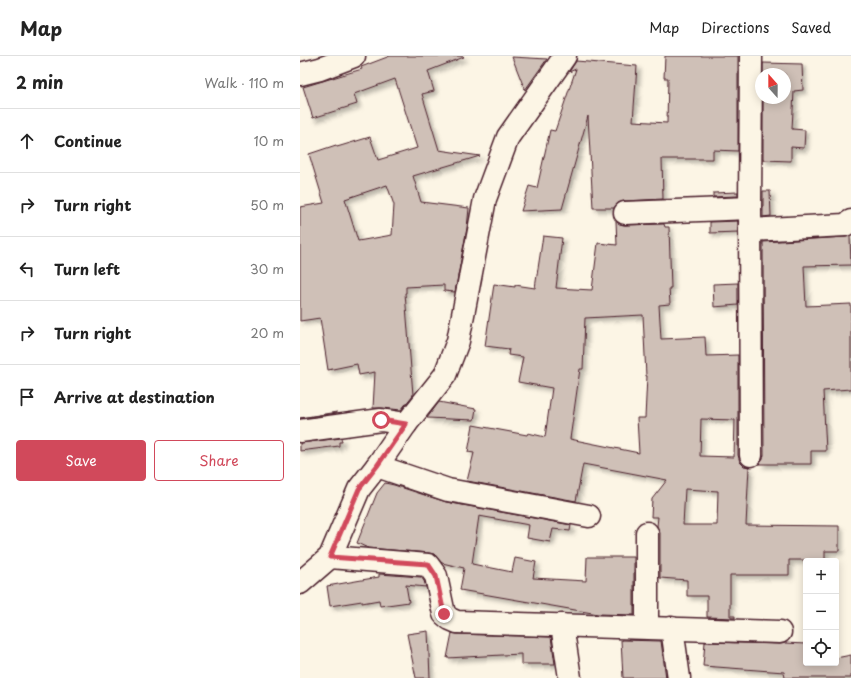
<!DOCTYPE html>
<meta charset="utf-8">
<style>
:root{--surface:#fff;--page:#f6f6f6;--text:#222;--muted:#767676;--line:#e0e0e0;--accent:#d1495b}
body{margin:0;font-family:"Playpen Sans",sans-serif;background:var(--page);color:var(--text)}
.controls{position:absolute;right:12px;bottom:12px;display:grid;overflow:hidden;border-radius:4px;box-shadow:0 2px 10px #0003}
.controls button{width:36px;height:36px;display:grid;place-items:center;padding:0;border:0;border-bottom:1px solid var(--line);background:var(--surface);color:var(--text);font:20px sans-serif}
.compass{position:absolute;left:455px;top:12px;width:36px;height:36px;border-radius:50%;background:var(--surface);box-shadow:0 2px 10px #0003;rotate:339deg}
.stop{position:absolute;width:12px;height:12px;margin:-9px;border:3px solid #d1495b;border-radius:50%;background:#fff}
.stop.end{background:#d1495b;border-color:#fff;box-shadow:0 1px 4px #0008}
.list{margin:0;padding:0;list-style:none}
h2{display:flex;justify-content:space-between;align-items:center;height:52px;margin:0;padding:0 16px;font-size:17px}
h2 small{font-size:13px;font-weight:400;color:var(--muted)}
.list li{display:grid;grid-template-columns:26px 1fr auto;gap:12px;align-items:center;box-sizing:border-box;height:64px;padding:0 16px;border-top:1px solid var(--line)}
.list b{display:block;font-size:15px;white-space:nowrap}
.list em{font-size:13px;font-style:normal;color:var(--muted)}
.actions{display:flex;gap:8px;padding:12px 16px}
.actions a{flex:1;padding:9px 0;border:1px solid var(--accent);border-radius:4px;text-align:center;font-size:14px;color:var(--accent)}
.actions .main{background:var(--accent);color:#fff}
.icon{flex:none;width:22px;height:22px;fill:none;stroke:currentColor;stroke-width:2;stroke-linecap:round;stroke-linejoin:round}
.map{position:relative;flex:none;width:551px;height:622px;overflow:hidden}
header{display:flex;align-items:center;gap:24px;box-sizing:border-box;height:56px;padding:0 20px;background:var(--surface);border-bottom:1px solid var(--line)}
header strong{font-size:19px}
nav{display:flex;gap:22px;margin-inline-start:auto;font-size:14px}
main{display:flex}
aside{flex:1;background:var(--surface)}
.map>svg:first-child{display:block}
.building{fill:#cfc0b7;stroke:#4a1f2b;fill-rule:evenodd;filter:url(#shadow)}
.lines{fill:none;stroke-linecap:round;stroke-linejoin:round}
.minor-casing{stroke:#4a1f2b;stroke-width:25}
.minor{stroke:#fcf5e5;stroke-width:22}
.route{stroke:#d1495b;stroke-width:5}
</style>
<header>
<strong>Map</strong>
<nav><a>Map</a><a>Directions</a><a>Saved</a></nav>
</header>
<main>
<aside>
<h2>2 min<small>Walk · 110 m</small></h2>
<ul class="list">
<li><svg class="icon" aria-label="ahead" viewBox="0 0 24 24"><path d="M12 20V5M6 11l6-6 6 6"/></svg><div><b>Continue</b></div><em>10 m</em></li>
<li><svg class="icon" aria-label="right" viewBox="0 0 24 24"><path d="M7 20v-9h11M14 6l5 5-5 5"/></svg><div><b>Turn right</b></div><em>50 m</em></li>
<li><svg class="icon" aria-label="left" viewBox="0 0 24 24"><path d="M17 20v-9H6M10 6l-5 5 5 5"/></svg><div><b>Turn left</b></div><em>30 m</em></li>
<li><svg class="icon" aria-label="right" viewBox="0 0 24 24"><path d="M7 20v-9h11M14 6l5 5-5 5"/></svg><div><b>Turn right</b></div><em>20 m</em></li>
<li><svg class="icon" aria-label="arrive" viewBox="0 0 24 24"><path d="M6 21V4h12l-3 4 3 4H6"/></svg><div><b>Arrive at destination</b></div></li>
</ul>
<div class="actions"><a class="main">Save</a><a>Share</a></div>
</aside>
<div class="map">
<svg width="551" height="622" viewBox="0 0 551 622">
<defs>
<filter id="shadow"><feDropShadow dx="3.5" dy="3.5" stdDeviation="2" flood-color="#0004"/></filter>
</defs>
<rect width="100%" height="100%" fill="#fcf5e5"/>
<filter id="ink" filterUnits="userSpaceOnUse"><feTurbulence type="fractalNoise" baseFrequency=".025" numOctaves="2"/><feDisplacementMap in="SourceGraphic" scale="8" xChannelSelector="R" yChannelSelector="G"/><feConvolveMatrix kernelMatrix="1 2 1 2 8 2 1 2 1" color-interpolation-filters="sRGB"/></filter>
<g filter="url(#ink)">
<g class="building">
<path d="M 90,0 L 163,0 L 164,1 L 128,15 L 134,35 L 122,38 L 139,94 L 180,100 L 113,120 L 121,146 L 169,152 L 167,172 L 155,236 L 144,235 L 144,229 L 106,231 L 106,237 L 105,237 L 113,339 L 101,354 L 83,352 L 73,352 L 75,316 L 59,319 L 57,308 L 28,314 L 20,262 L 0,265 L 0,151 L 24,147 L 9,98 L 36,89 L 37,91 L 70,81 L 78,104 L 117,92 L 95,23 L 54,38 L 57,48 L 13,62 L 3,31 L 62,13 L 61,11 ZM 87,129 L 94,149 L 92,179 L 58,185 L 45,143 Z"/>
<polygon points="365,0 438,0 438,95 413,94 413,103 362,103 363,143 324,145 318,147 314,152 293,152 288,60 262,153 221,155 229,130 237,132 250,74 255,75 276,13 269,16 276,5 337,10 333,65 367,67 368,22 364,22"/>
<polygon points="212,1 247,3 225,34"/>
<polygon points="463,7 502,8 503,34 494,35 492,73 505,74 504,92 491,91 491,105 463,104 463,42 485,42 485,18 463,18"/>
<polygon points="463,135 470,135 471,160 463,161"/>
<polygon points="438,136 438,140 413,141 413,137"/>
<path d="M 316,165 L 320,168 L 325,169 L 364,168 L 365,171 L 369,171 L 371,232 L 369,232 L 370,248 L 359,249 L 361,283 L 405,281 L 406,300 L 438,299 L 438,399 L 440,406 L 444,410 L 449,411 L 446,469 L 539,470 L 539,495 L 525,495 L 525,504 L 489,504 L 489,519 L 430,519 L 430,560 L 435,560 L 435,562 L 407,561 L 407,540 L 387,540 L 387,524 L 360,522 L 360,477 L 357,470 L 358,461 L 351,461 L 352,443 L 367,424 L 283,408 L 276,445 L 167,425 L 174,397 L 168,396 L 173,369 L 227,379 L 228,377 L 245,381 L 252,332 L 218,326 L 223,301 L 208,299 L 209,293 L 185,290 L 194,228 L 215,231 L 215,229 L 235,232 L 243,180 L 262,182 L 256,232 L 292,234 L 298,187 L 317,189 ZM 343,259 L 346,320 L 347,320 L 345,362 L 337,362 L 339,397 L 270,383 L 280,313 L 283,313 L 285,262 ZM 401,363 L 435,364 L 434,401 L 400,400 ZM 385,433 L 418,435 L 417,469 L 383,469 Z"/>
<polygon points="438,165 438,176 410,177 410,166"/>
<polygon points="550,180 551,209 504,210 506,250 551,248 551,333 523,335 526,395 511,395 511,408 459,408 462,405 464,399 463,186 546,181"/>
<polygon points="438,227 438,249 414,251 413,228"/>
<polygon points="139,346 176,353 174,364 127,362"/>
<polygon points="37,356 37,357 0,362"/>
<polygon points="41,382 42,386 39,386 39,390 0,395 0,387"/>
<polygon points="85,427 94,429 146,446 271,469 270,475 253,473 250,486 227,482 229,469 179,460 172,508 212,516 215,502 236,506 233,522 286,525 287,501 334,501 334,559 298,558 160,534 164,512 142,507 134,498 129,497 68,492 57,487 77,437"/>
<polygon points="79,518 121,521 124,525 126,531 106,529 109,546 80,550 79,544 62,547 62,545 30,550 27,530 79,521"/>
<polygon points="128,575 130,622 116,622 107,578"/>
<polygon points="152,577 157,578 251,581 255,608 221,608 221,598 147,602"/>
<polygon points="321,584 361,585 366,622 323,622"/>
<polygon points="405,586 480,588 485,587 506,588 506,610 519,607 536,607 536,602 551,599 551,622 485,622 484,616 403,610"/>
</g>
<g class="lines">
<g class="minor-casing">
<g id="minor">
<polyline points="0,18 20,13 54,0"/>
<polyline points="325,157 450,152"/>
<polyline points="450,174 545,169 551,165"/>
<polyline points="0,375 81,364 106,368"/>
<polyline points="451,399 450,152 451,0"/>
<polyline points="77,410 148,434 289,460"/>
<polyline points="347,477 347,571"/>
<polyline points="30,501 128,509 136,520 144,558 150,563 157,566 480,576"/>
<polyline points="0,527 30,501 59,433 77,410 106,368 145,319 158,285 185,143 208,81 265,0"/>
<polyline points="262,569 270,622"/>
<polyline points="372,572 379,622"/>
</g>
</g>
<use href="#minor" class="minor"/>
</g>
</g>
<g class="lines" filter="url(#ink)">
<polyline class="route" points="81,364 106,368 77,410 59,433 30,501 128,508 136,520 144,558"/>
</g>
</svg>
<div class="controls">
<button>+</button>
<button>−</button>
<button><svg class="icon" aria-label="locate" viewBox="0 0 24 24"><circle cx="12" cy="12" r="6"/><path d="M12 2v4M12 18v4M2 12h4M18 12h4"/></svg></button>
</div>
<svg class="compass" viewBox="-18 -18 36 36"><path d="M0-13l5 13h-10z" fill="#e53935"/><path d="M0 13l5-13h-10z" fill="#767676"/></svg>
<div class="stop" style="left:81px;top:364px"></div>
<div class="stop end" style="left:144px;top:558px"></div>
</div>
</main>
